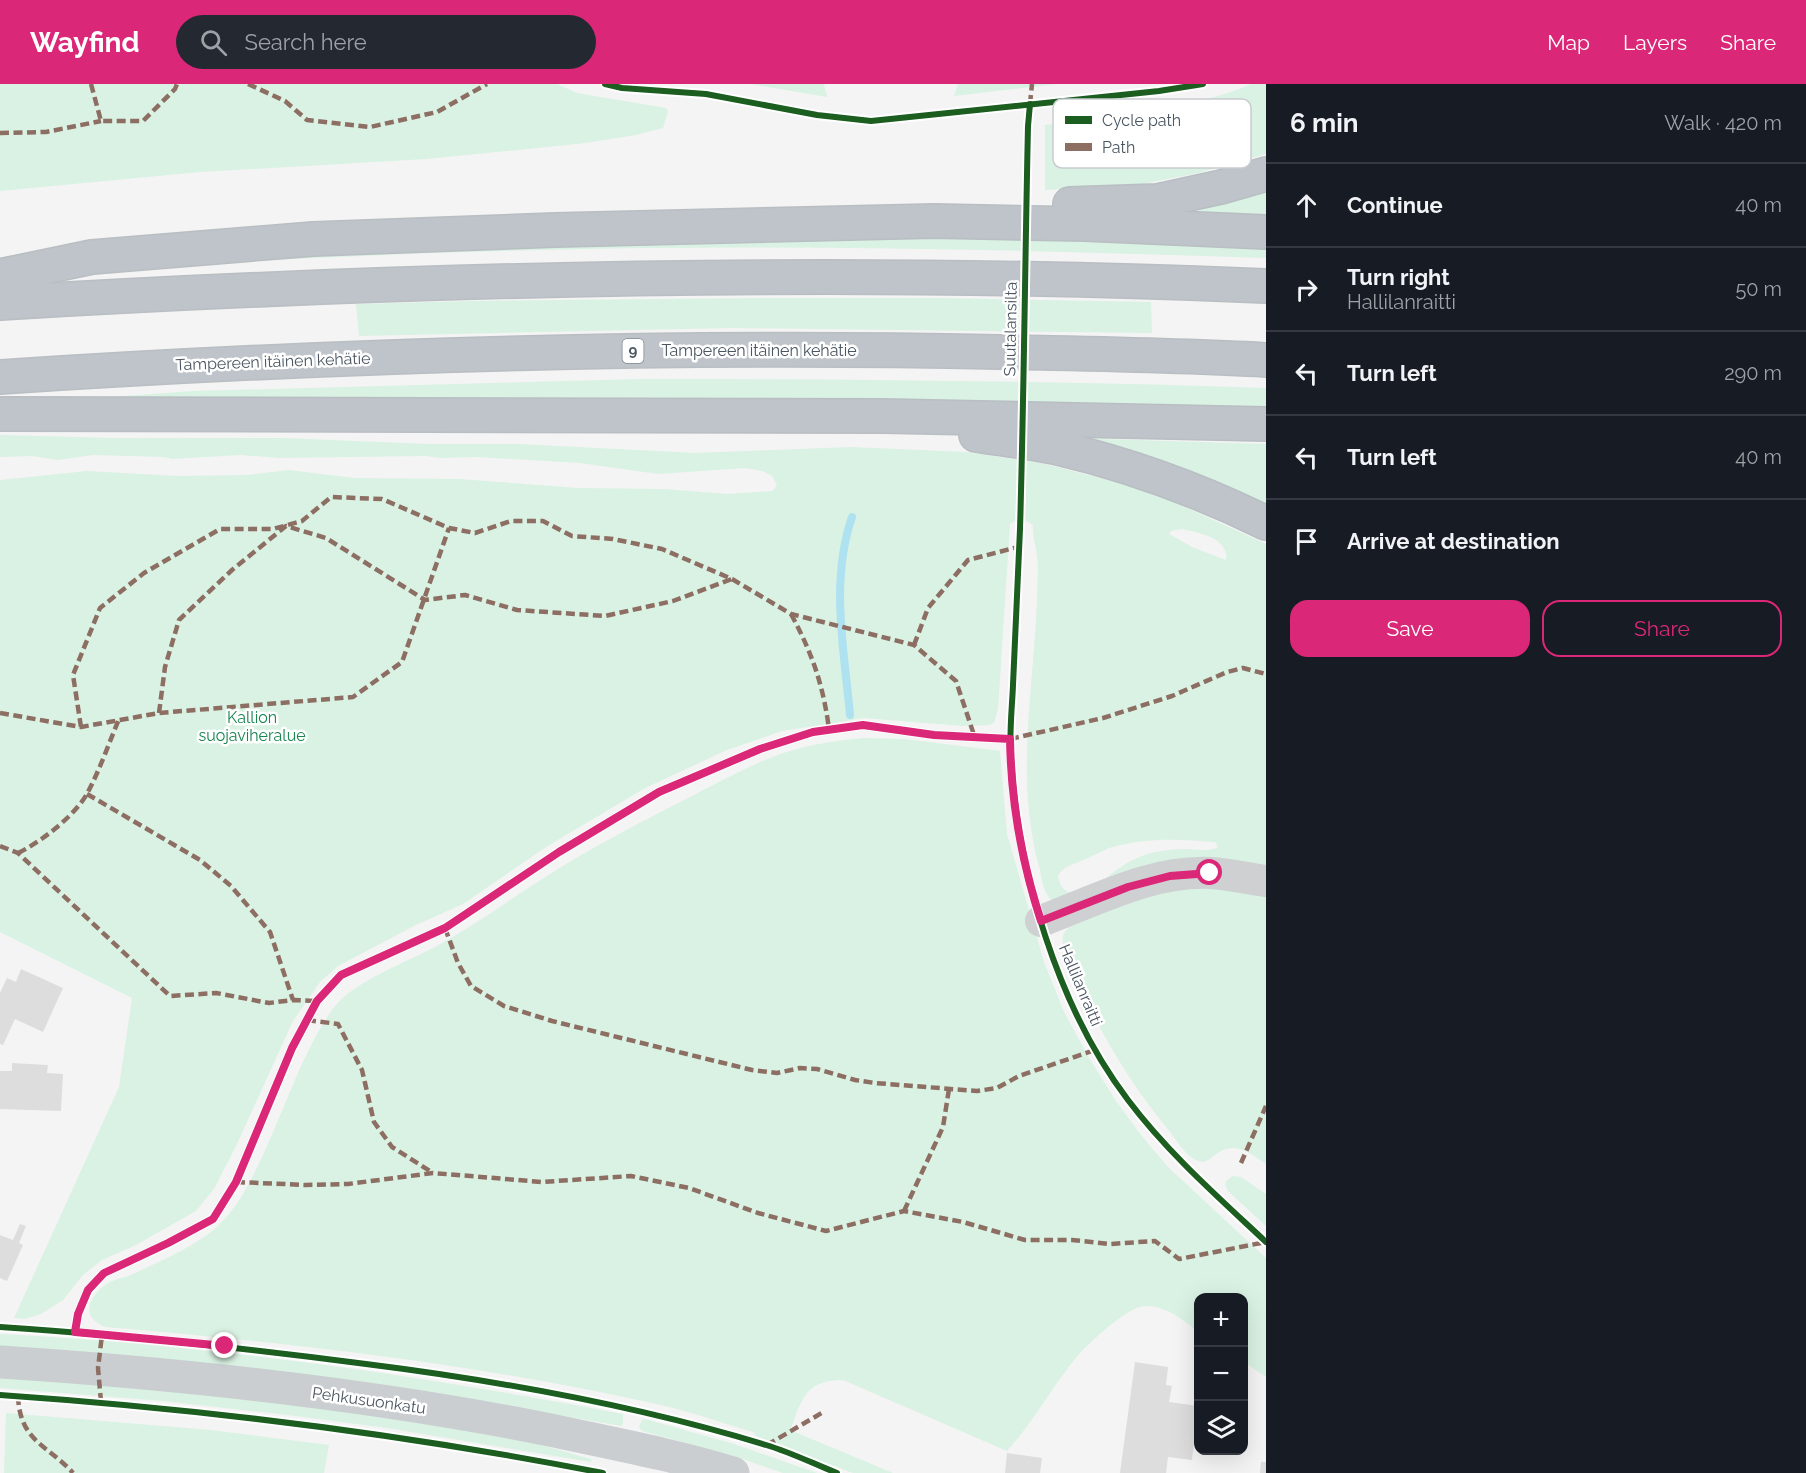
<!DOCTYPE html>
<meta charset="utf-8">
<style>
:root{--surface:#171b24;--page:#242831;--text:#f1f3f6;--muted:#9ea1a6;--line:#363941;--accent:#db2777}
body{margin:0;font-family:Raleway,sans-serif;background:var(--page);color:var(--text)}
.controls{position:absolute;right:18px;bottom:18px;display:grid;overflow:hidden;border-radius:12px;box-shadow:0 6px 24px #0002}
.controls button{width:54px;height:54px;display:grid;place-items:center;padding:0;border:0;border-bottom:2px solid var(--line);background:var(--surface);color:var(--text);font:30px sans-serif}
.stop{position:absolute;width:18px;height:18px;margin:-14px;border:4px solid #db2777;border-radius:50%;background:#fff}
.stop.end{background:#db2777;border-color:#fff;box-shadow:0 2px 6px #0008}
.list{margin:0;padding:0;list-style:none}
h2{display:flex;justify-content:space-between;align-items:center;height:78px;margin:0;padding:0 24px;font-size:26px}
h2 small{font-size:20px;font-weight:400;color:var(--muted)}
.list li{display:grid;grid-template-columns:39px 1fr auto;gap:18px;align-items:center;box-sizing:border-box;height:84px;padding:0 24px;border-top:2px solid var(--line)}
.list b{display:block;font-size:22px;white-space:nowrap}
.list p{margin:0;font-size:20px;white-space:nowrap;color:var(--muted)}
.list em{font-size:20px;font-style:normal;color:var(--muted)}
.actions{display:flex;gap:12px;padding:18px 24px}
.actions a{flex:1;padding:14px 0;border:2px solid var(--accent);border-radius:18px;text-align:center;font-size:21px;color:var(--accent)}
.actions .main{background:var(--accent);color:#fff}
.icon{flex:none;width:33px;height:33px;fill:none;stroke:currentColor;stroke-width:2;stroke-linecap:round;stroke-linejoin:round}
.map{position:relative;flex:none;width:1266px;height:1389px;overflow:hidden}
header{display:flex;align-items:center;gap:36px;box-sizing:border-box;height:84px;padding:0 30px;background:var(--accent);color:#fff}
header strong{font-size:28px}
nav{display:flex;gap:33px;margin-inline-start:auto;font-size:21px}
.search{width:420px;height:54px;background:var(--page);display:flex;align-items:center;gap:15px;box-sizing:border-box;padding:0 21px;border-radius:33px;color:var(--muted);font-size:22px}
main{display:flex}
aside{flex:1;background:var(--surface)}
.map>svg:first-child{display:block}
.green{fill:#d9f2e3;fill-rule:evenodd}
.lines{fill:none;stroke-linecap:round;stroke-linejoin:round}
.stream{stroke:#aee2f0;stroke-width:8}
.building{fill:#ddddde}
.highway-casing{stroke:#b9bec3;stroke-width:36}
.minor{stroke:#ced0d2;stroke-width:32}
.major{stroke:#caced1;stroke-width:33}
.highway{stroke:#bec4c9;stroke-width:33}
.quiet{stroke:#8d6e63;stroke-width:4.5;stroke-dasharray:9 4.5;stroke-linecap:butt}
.cycleway-casing{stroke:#fff;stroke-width:10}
.cycleway{stroke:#1b5e20;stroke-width:6}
.route{stroke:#db2777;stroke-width:8}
.labels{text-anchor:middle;stroke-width:5;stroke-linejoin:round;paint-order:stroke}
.shield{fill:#fff;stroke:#808990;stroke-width:1.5}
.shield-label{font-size:15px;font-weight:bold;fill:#4a5661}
.street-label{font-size:16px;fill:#4a5661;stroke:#fff}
.park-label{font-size:16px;fill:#17864f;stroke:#fff}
.key{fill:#fff;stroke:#c9ccd0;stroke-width:1.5}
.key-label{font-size:16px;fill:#4a5661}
</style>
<header>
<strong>Wayfind</strong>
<div class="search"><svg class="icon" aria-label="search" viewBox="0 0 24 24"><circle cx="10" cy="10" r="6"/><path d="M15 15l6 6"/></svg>Search here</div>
<nav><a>Map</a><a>Layers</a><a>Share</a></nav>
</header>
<main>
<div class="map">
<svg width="1266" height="1389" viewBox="0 0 1266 1389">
<rect width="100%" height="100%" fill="#f4f4f4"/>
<g class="green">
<polygon points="0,0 557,0 577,9 666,24 668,27 663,44 636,51 586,59 487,69 426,75 200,88 0,107"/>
<polygon points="751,0 824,0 827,13"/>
<polygon points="958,0 1057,0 954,12"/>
<path d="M 1251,0 L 1266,0 L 1266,70 L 1198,89 L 1143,100 L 1045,106 L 1045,41 C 1107,34 1194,25 1251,0 Z"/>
<polygon points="1266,107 1266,130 1162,130 1252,112"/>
<path d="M 792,149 L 1266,159 L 1266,174 C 1026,166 786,160 545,166 C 403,169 261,176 119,184 L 282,169 Z"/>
<polygon points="767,214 936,214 1151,218 1152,249 731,244 359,252 356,220 470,217"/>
<path d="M 642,295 C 850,295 1058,297 1266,304 L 1266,327 L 81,315 L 194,307 Z"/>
<path d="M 0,351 L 113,354 L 284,354 L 426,360 L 520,360 L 695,369 L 850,363 L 966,368 L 1042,379 L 1134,403 L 1174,418 L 1266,460 L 1266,786 L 1098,802 C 1124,776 1149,765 1186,765 C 1196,765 1209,768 1218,763 L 1215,758 C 1180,755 1144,753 1109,764 C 1102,767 1095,771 1088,774 C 1076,780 1065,780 1058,792 C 1060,803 1064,807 1074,810 L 1054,818 C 1044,812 1042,797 1040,786 C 1014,694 1034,607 1037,514 C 1037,500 1039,486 1037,473 C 1036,461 1032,453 1033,441 C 1024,435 1019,434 1010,440 L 998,625 L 994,639 L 989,641 L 963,642 L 864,634 L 782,647 L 727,666 L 645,704 L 546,763 L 463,820 L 416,841 L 338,882 L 320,898 L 293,937 L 236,1062 L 214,1105 L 196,1127 L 136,1161 L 102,1176 L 83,1191 L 63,1216 L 41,1230 L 25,1235 L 14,1234 L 119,1003 L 132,914 L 0,848 L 0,396 L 87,387 L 178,392 L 247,391 L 288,386 L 355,394 L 459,395 L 578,404 L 664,405 L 728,410 L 773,407 L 777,401 L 772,392 L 762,387 L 745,384 L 658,390 L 580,379 L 476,373 L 441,374 L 425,372 L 279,374 L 240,371 L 172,375 L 164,373 L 93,371 L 58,376 L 32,372 L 0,373 ZM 1181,445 C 1197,448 1230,454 1226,476 L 1192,463 L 1169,450 L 1171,447 Z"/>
<polygon points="1041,353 1266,360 1266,426"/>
<path d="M 863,654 L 905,655 L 1000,667 L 1007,750 L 1044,878 L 1064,928 L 1089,974 L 1116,1017 L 1141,1051 L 1168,1083 L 1266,1174 L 1266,1293 L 1244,1278 L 1244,1214 L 1198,1214 L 1198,1247 C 1181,1235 1167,1222 1145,1222 C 1130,1221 1090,1258 1079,1270 C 1053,1301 1034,1337 1007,1367 L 843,1296 C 804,1297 803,1314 790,1346 L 893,1389 L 853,1389 L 763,1355 L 756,1352 L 753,1348 C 722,1339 692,1328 661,1321 C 479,1280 292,1259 106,1243 C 81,1234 87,1215 105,1201 C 113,1195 124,1194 133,1190 C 159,1178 184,1167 207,1151 C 237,1129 252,1095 267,1062 C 287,1018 304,966 332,926 C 352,897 411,877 442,859 C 478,839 512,814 547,792 C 592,763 641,738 688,714 C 723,696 759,675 797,665 C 819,659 841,656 863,654 Z"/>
<path d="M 1214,804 L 1266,812 L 1266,1080 C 1253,1071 1237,1058 1221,1067 C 1215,1070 1210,1076 1204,1078 C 1190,1078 1179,1060 1171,1049 C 1131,1001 1100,949 1075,892 C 1071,881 1061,865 1063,853 C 1064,847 1069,843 1074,840 L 1160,805 Z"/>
<polygon points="1233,1092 1241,1093 1266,1110 1266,1142 1228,1107 1225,1101 1227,1096"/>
<path d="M 0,1250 C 209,1261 417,1291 623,1330 L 623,1340 L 621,1342 L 460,1314 L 0,1262 Z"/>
<polygon points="0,1292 288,1318 520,1355 591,1375 591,1378 387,1344 288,1331 163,1317 0,1304"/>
<polygon points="6,1329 211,1346 329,1361 324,1389 4,1389"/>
<polygon points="645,1335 734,1360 817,1389 783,1389 734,1372 642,1347 639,1343 642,1336"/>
</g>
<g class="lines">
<path class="stream" d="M 850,631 C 844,565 830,497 852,433"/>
</g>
<g class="building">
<polygon points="21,885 63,904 43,948 15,935 3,961 0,960 0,909 7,894 16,898"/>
<polygon points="12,979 48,981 47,989 63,990 61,1027 0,1025 0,987 12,987"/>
<polygon points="20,1140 26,1142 19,1159 23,1161 7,1197 0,1194 0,1151 13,1156"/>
<polygon points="1135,1278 1168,1283 1166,1301 1172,1302 1169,1318 1198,1322 1192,1376 1168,1373 1166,1389 1120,1389"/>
<polygon points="1007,1369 1042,1374 1040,1389 1005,1389"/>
<polygon points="1261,1378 1266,1378 1266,1389 1260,1389"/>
</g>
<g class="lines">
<g class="highway-casing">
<g id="highway">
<polyline points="1070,120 1157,117 1221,103 1266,90"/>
<polyline points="0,192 92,173 313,155 555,146 934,137 1085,140 1266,148"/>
<path d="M 0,219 C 421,194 844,184 1266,202"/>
<path d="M 0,293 C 333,271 666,261 999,268 C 1088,270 1177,271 1266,276"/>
<polyline points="0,330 883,332 1266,340"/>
<path d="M 976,351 C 1002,355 1028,358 1054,363 C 1127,380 1199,406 1266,439"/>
</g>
</g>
<path class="minor" d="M 1041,837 C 1095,817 1151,786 1211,789 C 1229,790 1248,795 1266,797"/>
<path class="major" d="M 0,1278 C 186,1290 372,1310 555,1347 C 615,1360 674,1371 733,1389"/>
<use href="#highway" class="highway"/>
<g class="quiet">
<polyline points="91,0 101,37 143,37 175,5 177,0"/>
<polyline points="248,0 285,17 307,36 370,43 437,28 487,0"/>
<polyline points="1030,20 1032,0"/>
<polyline points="0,49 46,48 101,37"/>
<path d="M 791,530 C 812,569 823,600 829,645"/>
<polyline points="914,561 928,524 968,476 1018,463"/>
<polyline points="0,629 81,643 159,629 353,613 402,578 449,444"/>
<polyline points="159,629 165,583 179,536 232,486 286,442 326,454 425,516 465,511 517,526 605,532 673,517 732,495"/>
<polyline points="81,643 73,591 100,524 144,489 220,445 273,445 302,437 331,413 382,415 449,444 475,449 511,437 543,437 572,452 613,455 662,465 732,495 791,530 914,561 956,597 975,654"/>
<polyline points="1010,655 1103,634 1172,612 1227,588 1243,584 1266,590"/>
<polyline points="87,710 200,776 231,802 270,848 293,916"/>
<polyline points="0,762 18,769 170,912 216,909 269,919 293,916 317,917"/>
<path d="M 18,769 C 41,758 76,731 88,708 C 100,685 109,659 119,635"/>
<polyline points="445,844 458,879 471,902 504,922 552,937 752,986 777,989 800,984 817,985 855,996 875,999 977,1007 997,1004 1019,992 1095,966"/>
<polyline points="307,936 338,940 362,986 374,1038 392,1063 433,1089"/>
<polyline points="1241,1079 1266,1022"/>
<polyline points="236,1098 306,1101 348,1100 433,1089 542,1098 631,1092 689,1104 758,1129 826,1147 904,1127 963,1138 1025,1156 1072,1156 1110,1160 1155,1157 1179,1175 1266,1158"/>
<polyline points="904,1127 943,1043 949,1005"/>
<path d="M 18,1312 C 20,1358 47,1360 73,1389"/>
<polyline points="101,1318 98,1284 102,1251"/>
<polyline points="767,1361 825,1327"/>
</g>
<g class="cycleway-casing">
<g id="cycleway">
<polyline points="605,0 622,4 706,10 817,31 871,37 1159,7 1203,0"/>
<path d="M 1030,20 L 1028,42 C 1025,176 1024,310 1020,445 C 1018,497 1015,549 1013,601 C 1012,625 1009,649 1011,673 C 1017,787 1058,924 1128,1016 C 1168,1069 1218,1113 1266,1158"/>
<path d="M 0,1243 C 122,1251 244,1264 366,1280 C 501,1297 635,1321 766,1361 C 790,1368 814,1380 837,1389"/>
<polyline points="75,1248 78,1230 89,1206 104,1189 169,1159 213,1135 236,1098 292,965 317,917 341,891 445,844 559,768 659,708 760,665 813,648 863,641 934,651 1010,655"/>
<path d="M 0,1311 C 203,1325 404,1350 603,1389"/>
</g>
</g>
<use href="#cycleway" class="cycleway"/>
</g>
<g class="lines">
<path class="route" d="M 225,1262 L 75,1248 L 78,1230 L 88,1206 L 104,1189 L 168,1159 L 213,1135 L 236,1098 L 292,964 L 317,917 L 341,891 L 445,844 L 559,768 L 659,708 L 760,665 L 813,648 L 863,641 L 934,651 L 1010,655 C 1011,717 1022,779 1041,837 L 1128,803 L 1170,792 L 1210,789"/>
</g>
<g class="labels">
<rect class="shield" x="622.5" y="255" width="21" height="24" rx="4.5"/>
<g class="shield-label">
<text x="633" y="272">9</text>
</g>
<g class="street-label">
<text transform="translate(1010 245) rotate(-89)" y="6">Suutalansilta</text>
<text x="759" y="272">Tampereen itäinen kehätie</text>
<text transform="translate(273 277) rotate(-2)" y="6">Tampereen itäinen kehätie</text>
<text transform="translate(1081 901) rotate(67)" y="6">Hallilanraitti</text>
<text transform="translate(369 1316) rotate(8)" y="6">Pehkusuonkatu</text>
</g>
<g class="park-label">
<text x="252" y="639">Kallion<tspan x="252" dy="18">suojaviheralue</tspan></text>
</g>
</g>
<rect x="1053" y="15" width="198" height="69" rx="9" class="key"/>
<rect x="1065" y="32" width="27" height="8" fill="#1b5e20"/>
<rect x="1065" y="59" width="27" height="8" fill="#8d6e63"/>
<g class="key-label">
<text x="1102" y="42">Cycle path</text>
<text x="1102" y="69">Path</text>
</g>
</svg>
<div class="controls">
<button>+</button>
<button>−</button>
<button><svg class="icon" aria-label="layers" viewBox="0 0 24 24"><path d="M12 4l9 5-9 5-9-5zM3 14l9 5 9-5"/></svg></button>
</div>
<div class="stop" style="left:1210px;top:789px"></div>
<div class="stop end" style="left:225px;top:1262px"></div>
</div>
<aside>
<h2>6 min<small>Walk · 420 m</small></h2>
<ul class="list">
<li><svg class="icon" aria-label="ahead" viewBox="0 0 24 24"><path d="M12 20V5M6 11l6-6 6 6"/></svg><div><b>Continue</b></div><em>40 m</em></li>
<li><svg class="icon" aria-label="right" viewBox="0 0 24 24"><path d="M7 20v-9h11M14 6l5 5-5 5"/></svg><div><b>Turn right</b><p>Hallilanraitti</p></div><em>50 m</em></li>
<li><svg class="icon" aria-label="left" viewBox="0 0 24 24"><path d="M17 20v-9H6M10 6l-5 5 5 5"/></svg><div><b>Turn left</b></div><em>290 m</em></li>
<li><svg class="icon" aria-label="left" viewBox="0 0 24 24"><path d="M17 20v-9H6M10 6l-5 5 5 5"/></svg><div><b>Turn left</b></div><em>40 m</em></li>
<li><svg class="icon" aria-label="arrive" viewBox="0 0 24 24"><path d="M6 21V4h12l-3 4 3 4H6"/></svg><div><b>Arrive at destination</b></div></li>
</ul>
<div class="actions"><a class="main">Save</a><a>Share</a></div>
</aside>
</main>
